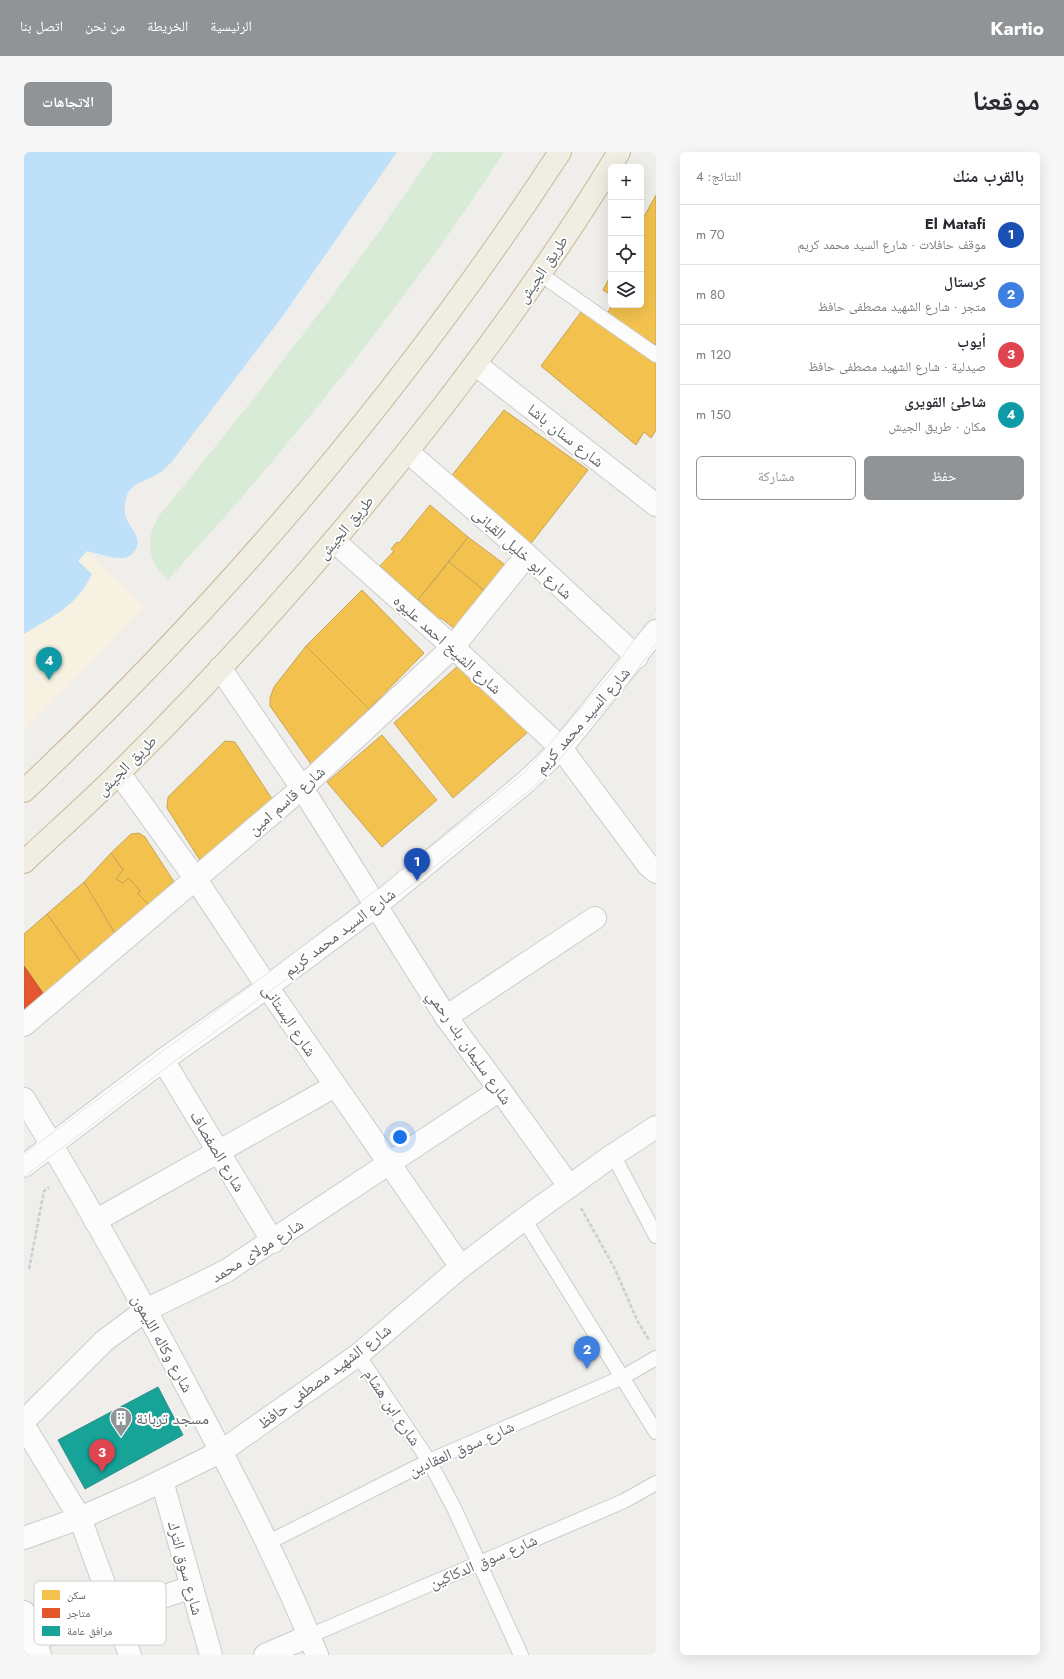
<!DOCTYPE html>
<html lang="ar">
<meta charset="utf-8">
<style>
:root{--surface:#fff;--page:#f7f7f7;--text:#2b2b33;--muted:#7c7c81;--line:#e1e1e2;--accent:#919496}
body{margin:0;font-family:Jost,"Noto Naskh Arabic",sans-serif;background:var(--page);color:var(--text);direction:rtl}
.controls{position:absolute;right:12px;top:12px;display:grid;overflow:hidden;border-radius:6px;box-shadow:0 4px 16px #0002}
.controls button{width:36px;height:36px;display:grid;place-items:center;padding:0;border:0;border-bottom:1px solid var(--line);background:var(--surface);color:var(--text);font:20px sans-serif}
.you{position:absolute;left:376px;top:985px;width:14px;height:14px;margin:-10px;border:3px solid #fff;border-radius:50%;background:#1a73e8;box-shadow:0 0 0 6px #1a73e833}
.badge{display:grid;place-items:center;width:26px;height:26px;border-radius:50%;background:var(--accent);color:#fff;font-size:13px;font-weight:700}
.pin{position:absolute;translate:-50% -33px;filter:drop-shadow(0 1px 2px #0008)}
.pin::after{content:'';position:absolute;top:21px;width:14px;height:12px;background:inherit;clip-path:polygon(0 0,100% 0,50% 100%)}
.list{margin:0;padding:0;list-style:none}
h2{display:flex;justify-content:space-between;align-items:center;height:52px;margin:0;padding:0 16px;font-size:17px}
h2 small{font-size:13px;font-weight:400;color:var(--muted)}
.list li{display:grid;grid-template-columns:26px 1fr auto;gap:12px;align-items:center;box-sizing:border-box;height:60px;padding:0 16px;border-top:1px solid var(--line)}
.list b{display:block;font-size:15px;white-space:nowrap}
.list p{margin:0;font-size:13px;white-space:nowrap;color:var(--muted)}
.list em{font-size:13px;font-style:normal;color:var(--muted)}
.actions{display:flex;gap:8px;padding:12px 16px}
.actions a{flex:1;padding:9px 0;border:1px solid var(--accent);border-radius:6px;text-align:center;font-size:14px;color:var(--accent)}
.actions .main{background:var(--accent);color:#fff}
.icon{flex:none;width:22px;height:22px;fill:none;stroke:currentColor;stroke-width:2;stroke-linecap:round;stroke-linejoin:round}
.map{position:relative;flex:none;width:632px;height:1503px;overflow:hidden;direction:ltr;border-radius:6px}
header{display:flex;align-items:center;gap:24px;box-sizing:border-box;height:56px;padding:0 20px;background:var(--accent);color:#fff}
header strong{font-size:19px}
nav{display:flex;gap:22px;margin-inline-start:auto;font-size:14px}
.intro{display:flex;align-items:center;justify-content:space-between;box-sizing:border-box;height:96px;padding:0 24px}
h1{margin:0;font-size:28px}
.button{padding:10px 18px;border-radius:6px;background:var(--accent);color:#fff;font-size:14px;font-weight:700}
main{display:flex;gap:24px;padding:0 24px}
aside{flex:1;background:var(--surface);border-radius:6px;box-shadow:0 4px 16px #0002}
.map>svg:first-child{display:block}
.green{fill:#d8ebd6}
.sand{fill:#f6f1e1}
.water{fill:#bfe0f9}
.homes{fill:#f2c14e;stroke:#c6a556}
.shops{fill:#e4572e;stroke:#bc5b3f}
.public{fill:#17a398;stroke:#2d908a}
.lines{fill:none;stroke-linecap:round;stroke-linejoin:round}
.lane-casing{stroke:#cbcccc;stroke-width:16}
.street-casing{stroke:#cbcccc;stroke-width:24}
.secondary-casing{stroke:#cacacb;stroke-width:24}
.highway-casing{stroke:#c8b996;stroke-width:24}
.path{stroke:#cacfcc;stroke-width:2.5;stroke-dasharray:4 2;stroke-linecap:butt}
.lane{stroke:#fdfcfc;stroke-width:14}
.street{stroke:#fdfcfc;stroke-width:22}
.secondary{stroke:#fdfcfc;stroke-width:22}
.highway{stroke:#f0ede3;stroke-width:22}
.tram{stroke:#e4e4e4;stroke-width:1}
.labels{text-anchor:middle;stroke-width:4;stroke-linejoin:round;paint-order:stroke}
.street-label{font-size:16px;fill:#5f6368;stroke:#fff}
.poi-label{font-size:16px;fill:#5f6368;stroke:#fff;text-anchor:start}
.key{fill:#fff;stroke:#cfd0d2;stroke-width:1}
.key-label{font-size:11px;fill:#5f6368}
</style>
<header>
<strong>Kartio</strong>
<nav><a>الرئيسية</a><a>الخريطة</a><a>من نحن</a><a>اتصل بنا</a></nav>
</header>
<div class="intro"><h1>موقعنا</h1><a class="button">الاتجاهات</a></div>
<main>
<aside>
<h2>بالقرب منك<small>النتائج: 4</small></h2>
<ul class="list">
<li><span class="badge" style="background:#1a4fb4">1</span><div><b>El Matafi</b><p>موقف حافلات · شارع السيد محمد كريم</p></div><em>70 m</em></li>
<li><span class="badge" style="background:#3f7fe0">2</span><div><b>كرستال</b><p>متجر · شارع الشهيد مصطفى حافظ</p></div><em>80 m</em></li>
<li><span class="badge" style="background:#e0444e">3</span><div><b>أيوب</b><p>صيدلية · شارع الشهيد مصطفى حافظ</p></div><em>120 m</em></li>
<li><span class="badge" style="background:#0f9aa8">4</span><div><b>شاطئ القويرى</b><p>مكان · طريق الجيش</p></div><em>150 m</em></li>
</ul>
<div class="actions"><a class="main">حفظ</a><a>مشاركة</a></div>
</aside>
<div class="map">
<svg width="632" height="1503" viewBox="0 0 632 1503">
<rect width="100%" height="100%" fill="#efeeea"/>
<path class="green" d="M 410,0 L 480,0 C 405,116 320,225 230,331 C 202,364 172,396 144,428 C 123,408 121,390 134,365 C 231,247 325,127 410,0 Z"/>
<polygon class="sand" points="63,399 121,455 0,579 0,482 45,453 54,409"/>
<path class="water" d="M 0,0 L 373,0 L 258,165 L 150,307 C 145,313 139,319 132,323 C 122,329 110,330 104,341 C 101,347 100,355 101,362 C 104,376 122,386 109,401 C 106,405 101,406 96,406 C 86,406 73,401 63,399 L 54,409 L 68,422 C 52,455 29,464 0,482 Z"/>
<g class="homes">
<polygon points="632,43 632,193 581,165 588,153 617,153 617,70"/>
<polygon points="587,123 587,143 579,138"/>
<polygon points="557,160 632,208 632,278 627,286 620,280 612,293 517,214"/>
<polygon points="480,258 564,318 505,394 425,327"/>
<polygon points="406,353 444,385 394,448 356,414 370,399 367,397 373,390 375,391"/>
<polygon points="444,385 484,415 462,440 425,410"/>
<polygon points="425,410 462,440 431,477 417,466 414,469 404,461 406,458 394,448"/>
<polygon points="338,438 400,501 345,557 282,494"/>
<polygon points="282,494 345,557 287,612 246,554 246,546 250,535"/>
<polygon points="435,513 504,580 429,646 370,571"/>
<polygon points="358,583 413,648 358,695 303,630"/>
<polygon points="201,589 211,590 248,647 177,710 143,656 144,645"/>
<polygon points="115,681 121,685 152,733 126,754 114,742 116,739 105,726 99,731 92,727 99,718 87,701 107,682"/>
<polygon points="87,701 99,718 92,727 99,731 105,726 116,739 114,742 126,754 92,783 60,730"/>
<polygon points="60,730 92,783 58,812 23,762"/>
<polygon points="23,762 58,812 21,844 0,814 0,782"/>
</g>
<polygon class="shops" points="0,814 21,844 0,862"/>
<polygon class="public" points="134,1235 159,1283 61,1337 34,1288"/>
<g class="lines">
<g class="lane-casing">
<g id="lane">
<polyline points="516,122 632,203"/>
<polyline points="589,1003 632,1084"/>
<polyline points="500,1067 632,1280"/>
<polyline points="334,1203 405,1309 430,1356 497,1503"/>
<polyline points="243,1391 405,1309 599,1225 632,1206"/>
<polyline points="285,1484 600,1349 632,1331"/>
</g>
</g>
<g class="street-casing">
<g id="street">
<polyline points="451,212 632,353"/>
<polyline points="384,300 503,403 613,505"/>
<polyline points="310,389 429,495 537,596 624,713 632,720"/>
<polyline points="196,516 278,636 422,865 476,938 545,1034"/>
<polyline points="95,621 171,726 246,839 437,1115"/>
<polyline points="422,865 571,766"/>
<polyline points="0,873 278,636 429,495 503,403"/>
<polyline points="139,908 249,1090"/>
<path d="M 0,947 C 54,1035 104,1125 153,1216 C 203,1310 253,1404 293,1503"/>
<polyline points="71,1069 311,934"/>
<polyline points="0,1269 80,1189 122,1158 202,1119 476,938"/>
<polyline points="0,1274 56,1366 106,1503"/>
<polyline points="138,1329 187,1503"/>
<polyline points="0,1386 56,1366 117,1339 198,1299 334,1203 437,1115 500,1067 589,1003 632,975"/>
<polyline points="0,1460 16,1503"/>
<polyline points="0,1491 168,1435"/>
<polyline points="241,1503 285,1484"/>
</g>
</g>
<g class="secondary-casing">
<polyline id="secondary" points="0,1014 139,908 243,835 353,753 503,629 537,596 632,479"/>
</g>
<g class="highway-casing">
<g id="highway">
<path d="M 0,639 C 202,448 384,233 536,0"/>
<path d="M 0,710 C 32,680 65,651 96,620 C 211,506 320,382 420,253 C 482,172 542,88 595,0"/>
</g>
</g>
<g class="path">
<polyline points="557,1056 591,1117 613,1168 625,1188"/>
<polyline points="5,1117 20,1039 25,1035"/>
</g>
<use href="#lane" class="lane"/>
<use href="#street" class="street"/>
<use href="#secondary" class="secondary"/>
<use href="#highway" class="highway"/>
<g class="tram">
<polyline points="0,1002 237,826 361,731 500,621 585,524 632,456"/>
<polyline points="0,1025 143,915 363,753 511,634 600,536 632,492"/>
</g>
</g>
<defs>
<g id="building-pin" transform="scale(1.15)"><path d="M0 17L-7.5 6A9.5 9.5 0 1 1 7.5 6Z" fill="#919496" stroke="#fff"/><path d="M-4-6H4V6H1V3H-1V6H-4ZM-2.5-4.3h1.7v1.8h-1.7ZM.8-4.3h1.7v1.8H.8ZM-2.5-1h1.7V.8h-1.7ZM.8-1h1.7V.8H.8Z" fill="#fff"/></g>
</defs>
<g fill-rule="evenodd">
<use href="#building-pin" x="97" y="1266"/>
</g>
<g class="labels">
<g class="street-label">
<text transform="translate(518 117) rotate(-56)" y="6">طريق الجيش</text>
<text transform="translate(542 283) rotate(38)" y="6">شارع سنان باشا</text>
<text transform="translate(321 375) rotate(-50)" y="6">طريق الجيش</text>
<text transform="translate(499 401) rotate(42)" y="6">شارع ابو خليل القبانى</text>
<text transform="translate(424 492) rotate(42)" y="6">شارع الشيخ احمد عليوه</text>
<text transform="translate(558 568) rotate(-49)" y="6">شارع السيد محمد كريم</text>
<text transform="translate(102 613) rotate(-45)" y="6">طريق الجيش</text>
<text transform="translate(262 648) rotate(-41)" y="6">شارع قاسم امين</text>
<text transform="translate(315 780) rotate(-37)" y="6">شارع السيد محمد كريم</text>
<text transform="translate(266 868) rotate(56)" y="6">شارع البستانى</text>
<text transform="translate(446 895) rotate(55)" y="6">شارع سليمان بك رحمي</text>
<text transform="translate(194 999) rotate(59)" y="6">شارع الصفصاف</text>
<text transform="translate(233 1098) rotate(-32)" y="6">شارع مولاى محمد</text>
<text transform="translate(139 1191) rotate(61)" y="6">شارع وكاله الليمون</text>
<text transform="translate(300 1224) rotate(-37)" y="6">شارع الشهيد مصطفى حافظ</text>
<text transform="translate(369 1255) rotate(56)" y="6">شارع ابن هشام</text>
<text transform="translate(437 1296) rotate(-24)" y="6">شارع سوق العقادين</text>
<text transform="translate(459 1409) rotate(-23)" y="6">شارع سوق الدكاكين</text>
<text transform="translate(162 1416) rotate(75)" y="6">شارع سوق الترك</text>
</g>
<g class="poi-label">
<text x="112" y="1272">مسجد تربانة</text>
</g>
</g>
<rect x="10" y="1429" width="132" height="64" rx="6" class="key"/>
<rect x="18" y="1438" width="18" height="10" fill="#f2c14e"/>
<rect x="18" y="1456" width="18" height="10" fill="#e4572e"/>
<rect x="18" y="1474" width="18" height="10" fill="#17a398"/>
<g class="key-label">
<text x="43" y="1447">سكن</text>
<text x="43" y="1465">متاجر</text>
<text x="43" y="1483">مرافق عامة</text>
</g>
</svg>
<div class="controls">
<button>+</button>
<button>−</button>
<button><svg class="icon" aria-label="locate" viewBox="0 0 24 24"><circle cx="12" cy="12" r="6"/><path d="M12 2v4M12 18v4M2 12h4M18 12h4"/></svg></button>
<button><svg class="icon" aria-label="layers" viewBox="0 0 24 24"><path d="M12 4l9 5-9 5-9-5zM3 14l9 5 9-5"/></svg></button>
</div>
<div class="you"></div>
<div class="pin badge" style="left:393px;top:729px;background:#1a4fb4">1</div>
<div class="pin badge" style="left:563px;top:1217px;background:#3f7fe0">2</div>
<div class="pin badge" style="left:78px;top:1320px;background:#e0444e">3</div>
<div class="pin badge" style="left:25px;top:528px;background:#0f9aa8">4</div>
</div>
</main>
